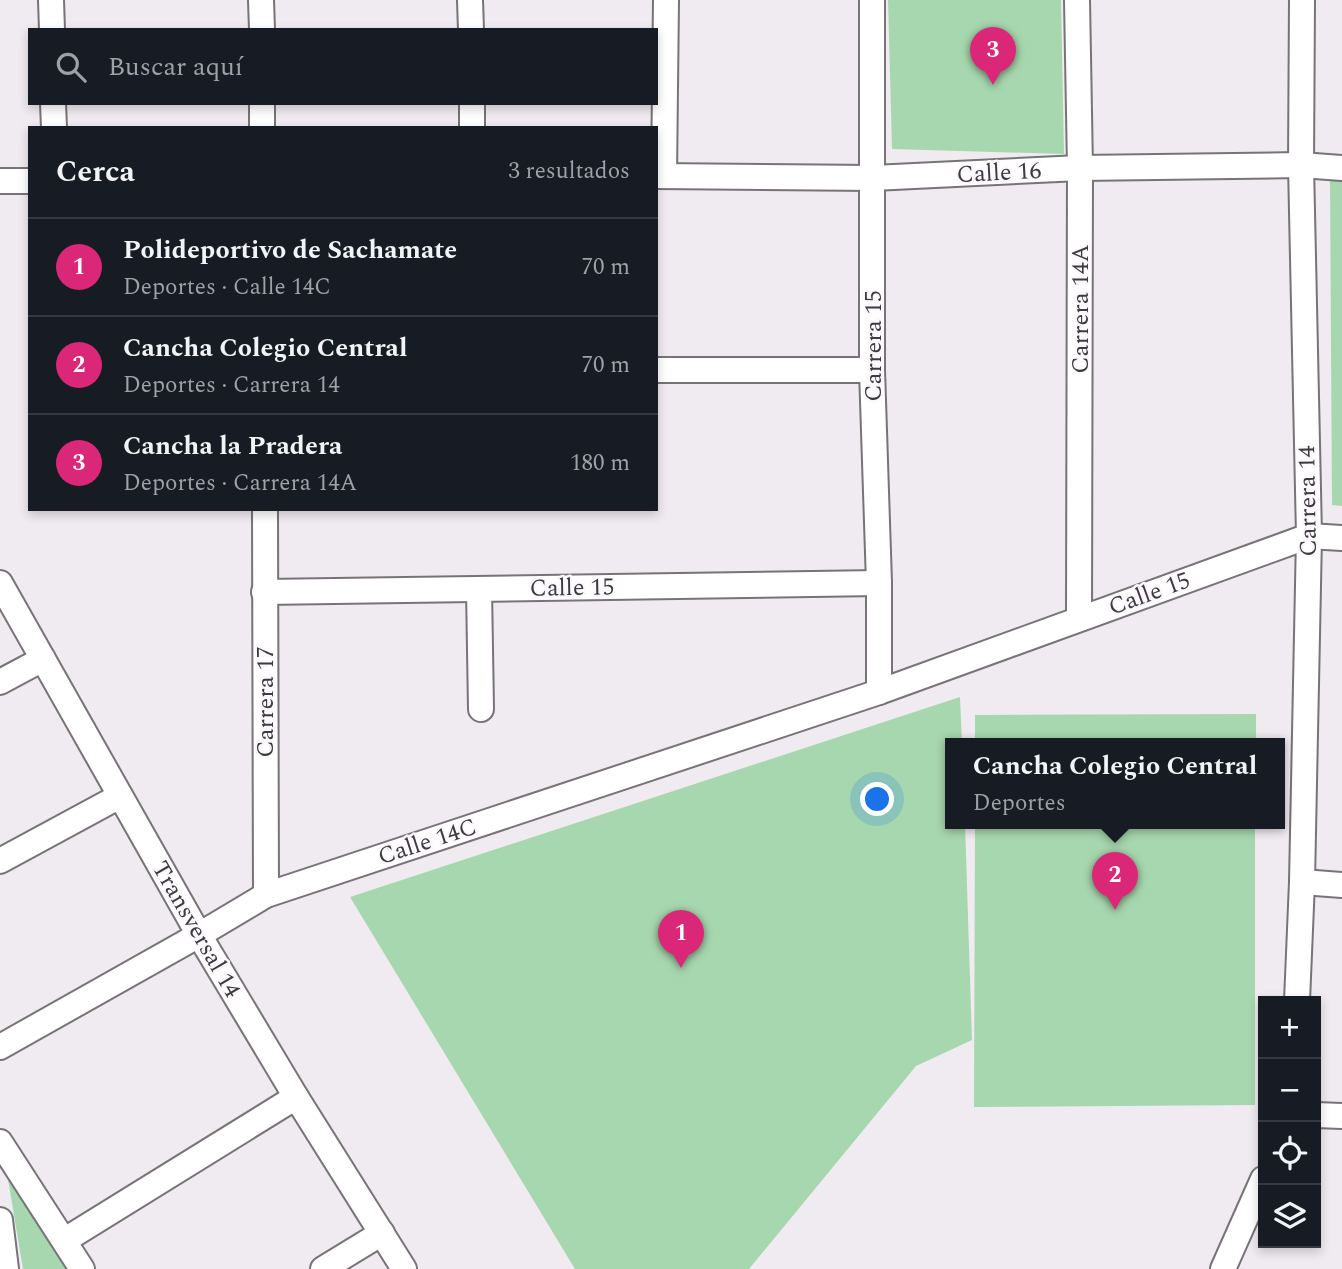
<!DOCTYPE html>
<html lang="es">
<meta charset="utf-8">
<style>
:root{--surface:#171b24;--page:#242831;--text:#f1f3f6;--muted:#9ea1a6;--line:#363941;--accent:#db2777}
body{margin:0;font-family:Spectral,serif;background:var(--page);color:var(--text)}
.controls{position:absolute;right:21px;bottom:21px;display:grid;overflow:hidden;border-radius:0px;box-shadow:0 4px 10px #0003}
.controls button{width:63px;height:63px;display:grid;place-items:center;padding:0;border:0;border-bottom:2px solid var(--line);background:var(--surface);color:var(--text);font:35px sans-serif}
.you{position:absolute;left:878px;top:800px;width:24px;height:24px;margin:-18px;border:5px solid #fff;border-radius:50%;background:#1a73e8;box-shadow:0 0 0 10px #1a73e833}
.badge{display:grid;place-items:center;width:46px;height:46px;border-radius:50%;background:var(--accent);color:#fff;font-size:23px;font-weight:700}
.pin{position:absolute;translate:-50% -58px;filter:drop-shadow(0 2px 4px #0008)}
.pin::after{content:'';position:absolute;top:37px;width:24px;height:21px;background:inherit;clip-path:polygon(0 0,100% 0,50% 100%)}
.popup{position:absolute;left:945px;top:738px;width:340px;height:91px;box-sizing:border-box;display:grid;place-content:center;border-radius:0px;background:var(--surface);filter:drop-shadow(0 2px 5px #0005);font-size:23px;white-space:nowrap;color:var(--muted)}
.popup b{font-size:26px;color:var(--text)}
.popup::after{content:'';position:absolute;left:50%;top:100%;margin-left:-14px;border:14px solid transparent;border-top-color:var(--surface)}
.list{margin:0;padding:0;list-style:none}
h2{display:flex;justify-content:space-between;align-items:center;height:91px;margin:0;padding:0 28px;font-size:30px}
h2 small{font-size:23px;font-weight:400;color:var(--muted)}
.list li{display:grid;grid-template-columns:46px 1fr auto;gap:21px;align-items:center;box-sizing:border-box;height:98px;padding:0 28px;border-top:2px solid var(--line)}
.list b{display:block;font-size:26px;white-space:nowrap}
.list p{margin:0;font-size:23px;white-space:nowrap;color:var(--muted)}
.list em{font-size:23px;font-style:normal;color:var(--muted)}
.icon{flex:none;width:38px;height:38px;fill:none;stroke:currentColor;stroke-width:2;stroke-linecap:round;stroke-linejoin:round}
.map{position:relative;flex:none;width:1342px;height:1269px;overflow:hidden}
.search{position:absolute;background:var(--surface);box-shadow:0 4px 10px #0003;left:28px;top:28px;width:630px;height:77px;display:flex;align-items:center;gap:18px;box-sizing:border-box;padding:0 24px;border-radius:0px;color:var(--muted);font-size:26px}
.panel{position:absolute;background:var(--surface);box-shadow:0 4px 10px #0003;left:28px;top:126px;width:630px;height:385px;border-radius:0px}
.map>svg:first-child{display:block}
.green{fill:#a7d7ae}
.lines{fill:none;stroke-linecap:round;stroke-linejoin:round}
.minor-casing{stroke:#777377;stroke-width:28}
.minor{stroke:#fff;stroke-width:24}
.labels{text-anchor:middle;stroke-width:5;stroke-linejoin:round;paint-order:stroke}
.street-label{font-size:24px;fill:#3c3b3d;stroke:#fdf8fe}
</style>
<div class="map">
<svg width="1342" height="1269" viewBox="0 0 1342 1269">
<rect width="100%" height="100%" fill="#f0ebf0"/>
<g class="green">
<polygon points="888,0 1061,0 1064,154 892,149"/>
<polygon points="1330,179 1342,180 1342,506 1332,505"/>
<polygon points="960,697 962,744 950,744 950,824 965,824 972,1040 916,1066 749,1269 575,1269 350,897"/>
<polygon points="1256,714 1256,744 975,744 975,715"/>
<polygon points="975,824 1255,824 1255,1105 974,1107"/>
<polygon points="4,1155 71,1269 23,1269"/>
</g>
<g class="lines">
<g class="minor-casing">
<g id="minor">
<polyline points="51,0 52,30"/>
<polyline points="261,0 262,30"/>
<polyline points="470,0 471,30"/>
<polyline points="872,0 872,370 879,583 879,692"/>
<polyline points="1077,0 1080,168 1079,618"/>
<polyline points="53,103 54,128"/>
<polyline points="262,103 262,128"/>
<polyline points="472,103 472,128"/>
<polyline points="656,176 873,178 1080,168 1301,165 1342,168"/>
<polyline points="664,176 666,0"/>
<polyline points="0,181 30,181"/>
<polyline points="656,370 872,370"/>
<polyline points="265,509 266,895"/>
<polyline points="0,583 199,935 296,1097 404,1269"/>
<polyline points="479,589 481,709"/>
<polyline points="264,592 879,583"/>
<polyline points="0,682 43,659"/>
<polyline points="0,861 120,796"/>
<polyline points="1302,882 1342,885"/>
<polyline points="1297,1001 1302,882 1309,536 1301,165 1302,0"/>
<polyline points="0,1047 199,935 266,895 879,692 1309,536 1342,538"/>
<polyline points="1316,1115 1342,1116"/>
<polyline points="0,1142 82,1269"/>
<polyline points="0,1220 6,1269"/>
<polyline points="65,1240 296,1097"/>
<polyline points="323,1269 382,1233"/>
<polyline points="1223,1269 1263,1179"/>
</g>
</g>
<use href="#minor" class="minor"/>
</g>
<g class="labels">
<g class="street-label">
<text transform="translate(999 172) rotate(-3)" y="8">Calle 16</text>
<text transform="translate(1080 309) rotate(-90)" y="8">Carrera 14A</text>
<text transform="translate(873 346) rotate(-90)" y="8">Carrera 15</text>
<text transform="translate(1307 501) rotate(-91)" y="8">Carrera 14</text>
<text transform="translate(572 587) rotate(-1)" y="8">Calle 15</text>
<text transform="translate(1149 593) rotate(-20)" y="8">Calle 15</text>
<text transform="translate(265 702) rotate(-90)" y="8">Carrera 17</text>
<text transform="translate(427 841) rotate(-18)" y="8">Calle 14C</text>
<text transform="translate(197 929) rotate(60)" y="8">Transversal 14</text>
</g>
</g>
</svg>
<div class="controls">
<button>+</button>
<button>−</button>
<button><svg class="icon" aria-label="locate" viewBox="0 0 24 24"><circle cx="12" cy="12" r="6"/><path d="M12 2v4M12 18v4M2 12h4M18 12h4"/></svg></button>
<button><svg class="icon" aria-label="layers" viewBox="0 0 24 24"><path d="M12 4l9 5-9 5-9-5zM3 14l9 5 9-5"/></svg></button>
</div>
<div class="you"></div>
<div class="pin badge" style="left:681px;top:968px">1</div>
<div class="pin badge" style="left:1115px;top:910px">2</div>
<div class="popup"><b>Cancha Colegio Central</b>Deportes</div>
<div class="pin badge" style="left:993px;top:85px">3</div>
<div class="search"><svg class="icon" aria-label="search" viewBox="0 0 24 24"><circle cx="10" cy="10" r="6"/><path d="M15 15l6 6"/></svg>Buscar aquí</div>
<section class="panel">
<h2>Cerca<small>3 resultados</small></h2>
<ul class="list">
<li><span class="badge">1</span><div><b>Polideportivo de Sachamate</b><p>Deportes · Calle 14C</p></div><em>70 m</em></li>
<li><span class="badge">2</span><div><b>Cancha Colegio Central</b><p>Deportes · Carrera 14</p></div><em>70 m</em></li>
<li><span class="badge">3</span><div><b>Cancha la Pradera</b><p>Deportes · Carrera 14A</p></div><em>180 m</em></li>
</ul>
</section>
</div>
